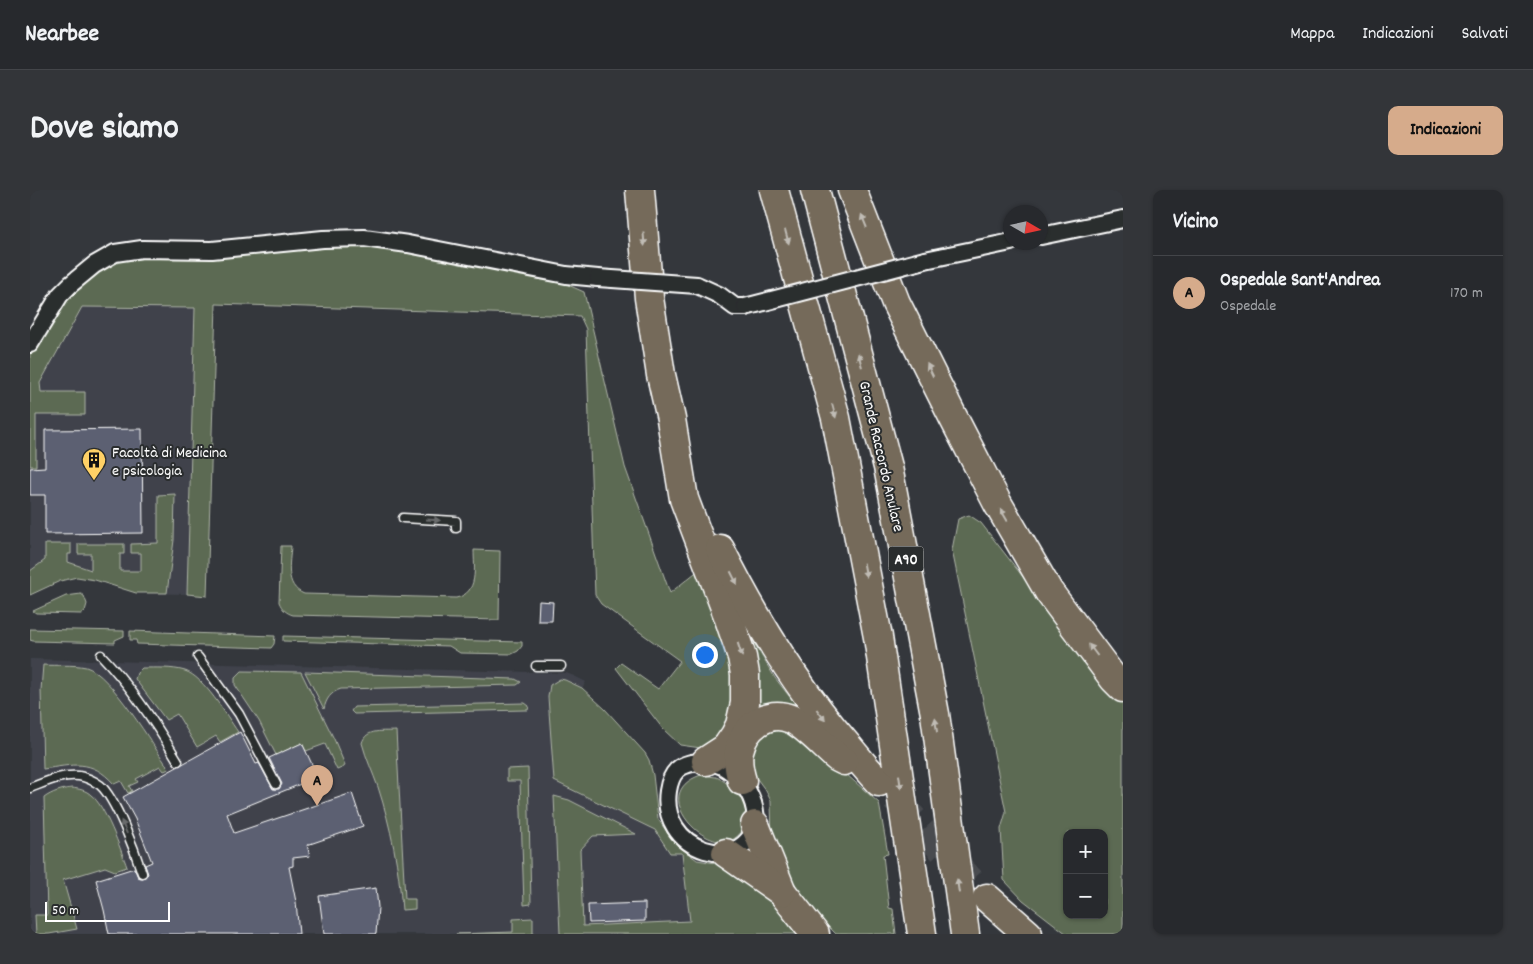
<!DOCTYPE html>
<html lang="it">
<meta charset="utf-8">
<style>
:root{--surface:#27292d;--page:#333539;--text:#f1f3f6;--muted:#a4a6aa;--line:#434549;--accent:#d6ab8b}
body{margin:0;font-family:Dekko,sans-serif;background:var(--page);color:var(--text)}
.controls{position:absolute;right:15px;bottom:15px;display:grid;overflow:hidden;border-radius:10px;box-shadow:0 1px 4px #0004}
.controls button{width:45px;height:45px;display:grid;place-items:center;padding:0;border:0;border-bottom:1px solid var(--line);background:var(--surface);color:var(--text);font:25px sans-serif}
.compass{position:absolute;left:973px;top:15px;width:45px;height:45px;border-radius:50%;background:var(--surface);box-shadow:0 1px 4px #0004;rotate:99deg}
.scale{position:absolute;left:15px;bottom:12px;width:125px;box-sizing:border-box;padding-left:5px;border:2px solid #fff;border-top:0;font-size:14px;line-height:18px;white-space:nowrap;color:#fff;-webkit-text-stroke:4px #2a2d2e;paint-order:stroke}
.you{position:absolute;left:674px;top:464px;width:18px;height:18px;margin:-12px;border:4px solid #fff;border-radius:50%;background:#1a73e8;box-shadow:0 0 0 8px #1a73e833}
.badge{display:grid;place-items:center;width:32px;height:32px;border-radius:50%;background:var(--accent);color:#111;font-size:16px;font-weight:700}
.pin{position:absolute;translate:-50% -41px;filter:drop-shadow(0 1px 2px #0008)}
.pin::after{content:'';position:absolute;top:26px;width:18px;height:15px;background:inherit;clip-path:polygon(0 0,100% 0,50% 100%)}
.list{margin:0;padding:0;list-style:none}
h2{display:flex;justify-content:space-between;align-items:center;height:65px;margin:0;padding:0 20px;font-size:21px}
h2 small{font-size:16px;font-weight:400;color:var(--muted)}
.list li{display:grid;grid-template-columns:32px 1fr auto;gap:15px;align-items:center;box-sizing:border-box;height:75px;padding:0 20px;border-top:1px solid var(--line)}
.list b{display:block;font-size:19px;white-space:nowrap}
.list p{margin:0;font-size:16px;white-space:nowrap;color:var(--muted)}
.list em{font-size:16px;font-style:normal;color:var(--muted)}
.map{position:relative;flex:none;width:1093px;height:744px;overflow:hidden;border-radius:10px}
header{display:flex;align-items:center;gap:30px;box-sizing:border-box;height:70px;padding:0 25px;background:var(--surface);border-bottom:1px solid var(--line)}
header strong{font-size:24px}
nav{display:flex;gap:28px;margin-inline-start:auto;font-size:18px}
.intro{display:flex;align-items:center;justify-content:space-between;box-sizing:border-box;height:120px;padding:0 30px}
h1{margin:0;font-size:35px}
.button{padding:12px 22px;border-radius:10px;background:var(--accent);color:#111;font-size:18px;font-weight:700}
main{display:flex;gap:30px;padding:0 30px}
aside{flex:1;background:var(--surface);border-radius:10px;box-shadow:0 1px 4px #0004}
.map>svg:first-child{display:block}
.built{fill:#40434c}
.green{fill:#5c6a52;stroke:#aeb4a8;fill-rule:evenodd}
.building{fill:#5c6072;stroke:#fff}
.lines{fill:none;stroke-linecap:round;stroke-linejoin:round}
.highway-tunnel{stroke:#484b50;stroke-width:28;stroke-dasharray:28 14;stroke-linecap:butt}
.lane-casing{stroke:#fff;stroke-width:11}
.street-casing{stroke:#fff;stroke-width:20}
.highway-casing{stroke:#fff;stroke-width:31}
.lane{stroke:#2a2d2e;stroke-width:8}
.street{stroke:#2a2d2e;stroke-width:16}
.highway{stroke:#746a5a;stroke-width:28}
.street-bridge-casing{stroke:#fff;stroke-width:20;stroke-linecap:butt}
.street-bridge{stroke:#2a2d2e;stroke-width:16}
.oneway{fill:#c0bcb5}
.oneway2{fill:#6a6c6d}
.labels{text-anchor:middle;stroke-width:4;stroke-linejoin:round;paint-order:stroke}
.shield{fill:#2a2d2e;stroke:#bfc0c0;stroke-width:1}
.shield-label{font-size:15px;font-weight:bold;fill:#fff}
.poi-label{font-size:16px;fill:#fff;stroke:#2a2d2e;text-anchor:start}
.street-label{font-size:16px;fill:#fff;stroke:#2a2d2e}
</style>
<header>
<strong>Nearbee</strong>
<nav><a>Mappa</a><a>Indicazioni</a><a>Salvati</a></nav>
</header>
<div class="intro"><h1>Dove siamo</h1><a class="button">Indicazioni</a></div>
<main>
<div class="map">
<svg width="1093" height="744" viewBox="0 0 1093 744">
<rect width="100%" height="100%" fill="#34373c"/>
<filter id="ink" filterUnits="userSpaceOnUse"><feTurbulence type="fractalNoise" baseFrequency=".02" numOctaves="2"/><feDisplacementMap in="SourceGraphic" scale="10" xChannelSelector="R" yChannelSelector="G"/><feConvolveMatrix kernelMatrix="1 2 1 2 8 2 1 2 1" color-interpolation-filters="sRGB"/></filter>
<g filter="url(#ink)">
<g class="built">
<polygon points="52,117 165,118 157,404 106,403 65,390 47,387 30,391 0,405 0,276 6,275 6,225 55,225 11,202 10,193"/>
<polygon points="0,469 536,483 544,486 556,492 552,498 535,490 518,500 524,591 625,640 640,663 652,663 748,744 0,744"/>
</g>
<g class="green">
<polygon points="301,54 338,55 418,68 527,90 554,102 595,277 640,403 670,379 697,449 704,502 695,542 684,553 671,558 650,555 633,539 586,478 591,473 628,499 650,471 571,414 565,405 556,139 550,126 186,114 177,406 157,404 165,118 52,117 10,193 11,202 55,202 55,225 6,225 6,276 0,276 0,162 25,120 56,87 96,65"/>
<polygon points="145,304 144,350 137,403 106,403 65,390 47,387 30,391 0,405 0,381 15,370 15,354 41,354 41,364 38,364 38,372 61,380 61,364 48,364 48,354 94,354 94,364 90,364 90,381 111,381 111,363 101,363 101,354 128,353 128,305"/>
<path d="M 939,325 L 951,333 L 1035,441 L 1093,511 L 1093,744 L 1037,744 L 993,710 L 974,690 L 971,639 L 976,622 L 922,360 L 928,329 ZM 1037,643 L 1074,643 L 1074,725 L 1037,725 Z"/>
<path d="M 251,356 L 261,356 C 260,373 254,396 274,404 L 426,408 C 449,403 444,378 444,360 L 470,361 L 469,430 L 263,425 C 256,423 252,419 249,412 Z"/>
<polygon points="51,404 54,406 57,414 55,421 51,424 6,423 3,421 36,406"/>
<polygon points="712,433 745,488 781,534 729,522"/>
<polygon points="0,439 94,441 94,446 85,450 85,453 3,451 0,450"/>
<polygon points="100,441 245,446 244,454 241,458 107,454 106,450 100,450"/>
<polygon points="253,446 492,452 492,456 488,461 482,464 430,463 419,456 253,451"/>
<path d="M 13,475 C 26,476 42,474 56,477 C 80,483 124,557 139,579 L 134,581 L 130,576 L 106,589 L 108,592 L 99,596 L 102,601 L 98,603 L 91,591 L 84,594 C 61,568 43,575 13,579 L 11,500 Z"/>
<path d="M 112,478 C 125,478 142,477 155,481 C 174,487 196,525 208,542 L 190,552 L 186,546 L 167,557 L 147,524 L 136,530 L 105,489 L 107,483 Z"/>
<polygon points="212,481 271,482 304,549 315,575 314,577 307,580 295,554 276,561 272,553 246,565 229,531 205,495 205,488"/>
<path d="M 275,482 L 485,489 L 491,492 L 487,495 L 311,499 C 301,502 296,509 294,519 Z"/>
<polygon points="530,489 535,490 552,498 575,519 615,563 619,570 623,585 628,629 641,648 652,659 667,670 691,674 732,700 766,744 530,744 524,606 539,610 606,644 563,646 550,660 553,736 660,731 652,663 640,663 625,640 524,591 518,507 520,495"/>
<polygon points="495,513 499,516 498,520 495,520 324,524 321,521 324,517"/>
<polygon points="742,533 768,542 849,613 858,664 853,665 859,718 863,719 866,744 806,744 793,731 767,697 753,675 742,651 741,611 736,601 722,582 719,560"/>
<path d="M 366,541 L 375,709 L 385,709 L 385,719 L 372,720 C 369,678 361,637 348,597 C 343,583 336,568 332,553 C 336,538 354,542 366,541 Z"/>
<polygon points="498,578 501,714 494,715 490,591 477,591 477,579"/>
<path d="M 671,585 C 676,586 681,586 686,587 C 708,596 731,629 705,648 C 679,667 615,604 671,585 Z"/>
<path d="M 42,598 C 49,599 56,600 61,605 C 75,615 91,660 97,677 L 85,681 L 75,677 L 33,690 L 47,739 L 19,744 L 6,744 L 5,725 L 17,725 L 14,608 C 22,602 32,599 42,598 Z"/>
<polygon points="503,728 503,744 426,744 483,742 483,729"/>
</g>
<g class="building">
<polygon points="112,239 113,343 15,344 15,305 0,305 0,278 15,277 15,240"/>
<polygon points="509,411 523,412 522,431 508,431"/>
<polygon points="210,542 226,574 229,573 243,599 249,599 252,594 239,568 272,553 288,587 197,624 204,643 322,603 333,636 277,655 280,666 263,668 263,676 259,677 266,712 269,744 79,744 74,720 66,690 104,678 108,687 113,688 118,684 115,675 122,672 105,629 93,607"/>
<polygon points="346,698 348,717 346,744 294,744 289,706"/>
<polygon points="615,713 615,731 559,733 558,715"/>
</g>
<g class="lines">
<polyline class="highway-tunnel" points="865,609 957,708"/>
<g class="lane-casing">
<g id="lane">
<polyline points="373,328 426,331 426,338"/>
<path d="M 71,465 C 101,496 126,534 148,571"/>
<polyline points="168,467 209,524 246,594"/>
<polyline points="506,476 531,476"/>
<path d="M 0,598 C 16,592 32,584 49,586 C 56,587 64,591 70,595 C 86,609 105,661 112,683"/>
</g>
</g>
<g class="street-casing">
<g id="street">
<polyline points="1011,46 1093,29"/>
<polyline points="895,70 981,52"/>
<polyline points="667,95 689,105 705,117 715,117"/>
<polyline points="0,154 30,105 41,94 64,75 85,63 112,59 182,60 293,49 334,48 378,54 536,85 568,88"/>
<path d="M 676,571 C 683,573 691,574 697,579 C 724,596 741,642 705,660 C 695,664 685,663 675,660 C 649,652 634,628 638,601 C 639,594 642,585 647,580 C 654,573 666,572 676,571 Z"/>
</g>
</g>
<g class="highway-casing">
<g id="highway">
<polyline points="610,0 619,108 631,185 641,229 654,309 697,423 712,467 715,484 715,513 710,535 705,545 696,558 676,571"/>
<polyline points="744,0 806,228 848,447 892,744"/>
<polyline points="785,0 858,277 905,524 935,744"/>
<polyline points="822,0 866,113 923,227 968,314 1019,402 1084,489 1093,498"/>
<path d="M 690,359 C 725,429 765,495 816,554 C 827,567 837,580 849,592"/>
<path d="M 712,591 C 709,581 707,571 709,561 C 714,538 737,518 761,529 C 775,535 795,557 808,568 L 814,571"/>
<polyline points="725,635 752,702 785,744"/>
<polyline points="696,663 752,702"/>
<polyline points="957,708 998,744"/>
</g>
</g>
<use href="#lane" class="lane"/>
<use href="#street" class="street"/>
<use href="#highway" class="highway"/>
<g class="street-bridge-casing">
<g id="street-bridge">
<polyline points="568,88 667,95"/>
<polyline points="715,117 895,70"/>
</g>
</g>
<use href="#street-bridge" class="street-bridge"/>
</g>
<defs><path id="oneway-solid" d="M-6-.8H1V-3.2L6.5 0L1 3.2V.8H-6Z" transform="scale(1.25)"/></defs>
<g class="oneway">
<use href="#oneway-solid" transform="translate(834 31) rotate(-112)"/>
<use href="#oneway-solid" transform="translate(757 47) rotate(75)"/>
<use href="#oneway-solid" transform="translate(614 49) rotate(85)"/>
<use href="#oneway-solid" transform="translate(830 170) rotate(-105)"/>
<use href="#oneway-solid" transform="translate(900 180) rotate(-116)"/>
<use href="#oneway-solid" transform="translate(804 221) rotate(75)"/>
<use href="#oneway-solid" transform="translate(974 325) rotate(-120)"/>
<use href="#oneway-solid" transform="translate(835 380) rotate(79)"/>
<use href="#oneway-solid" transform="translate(704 388) rotate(63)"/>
<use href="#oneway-solid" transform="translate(710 460) rotate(72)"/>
<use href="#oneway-solid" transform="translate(1063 460) rotate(-127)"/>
<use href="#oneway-solid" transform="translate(791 525) rotate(53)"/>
<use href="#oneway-solid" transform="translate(906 535) rotate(-98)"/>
<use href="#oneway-solid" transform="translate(870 592) rotate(82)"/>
<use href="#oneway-solid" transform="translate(928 696) rotate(-98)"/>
</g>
<g class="oneway2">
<use href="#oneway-solid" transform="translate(403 330) rotate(3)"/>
<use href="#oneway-solid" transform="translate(94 637) rotate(-114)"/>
</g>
</g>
<defs>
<g id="building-pin" transform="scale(1.25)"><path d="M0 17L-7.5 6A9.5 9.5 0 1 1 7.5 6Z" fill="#ffd166" stroke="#2a2d2e"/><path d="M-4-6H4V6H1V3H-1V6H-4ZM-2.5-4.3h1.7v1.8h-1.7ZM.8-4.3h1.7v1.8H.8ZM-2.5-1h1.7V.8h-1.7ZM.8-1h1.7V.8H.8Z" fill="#111"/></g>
</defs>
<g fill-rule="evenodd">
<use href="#building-pin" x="64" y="270"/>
</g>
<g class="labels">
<rect class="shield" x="858.5" y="356.5" width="35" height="25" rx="4"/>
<g class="shield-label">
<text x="876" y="374">A90</text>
</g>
<g class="poi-label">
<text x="82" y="267">Facoltà di Medicina<tspan x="82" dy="18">e psicologia</tspan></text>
</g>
<g class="street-label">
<text transform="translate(853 266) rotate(77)" y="6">Grande Raccordo Anulare</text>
</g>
</g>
</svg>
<div class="controls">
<button>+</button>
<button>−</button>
</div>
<svg class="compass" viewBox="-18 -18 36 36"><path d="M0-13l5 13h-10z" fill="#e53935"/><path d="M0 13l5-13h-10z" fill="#a4a6aa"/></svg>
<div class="scale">50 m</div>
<div class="you"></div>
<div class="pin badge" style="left:287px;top:616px">A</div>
</div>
<aside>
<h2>Vicino<small></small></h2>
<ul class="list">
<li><span class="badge">A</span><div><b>Ospedale Sant'Andrea</b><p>Ospedale</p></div><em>170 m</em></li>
</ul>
</aside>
</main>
